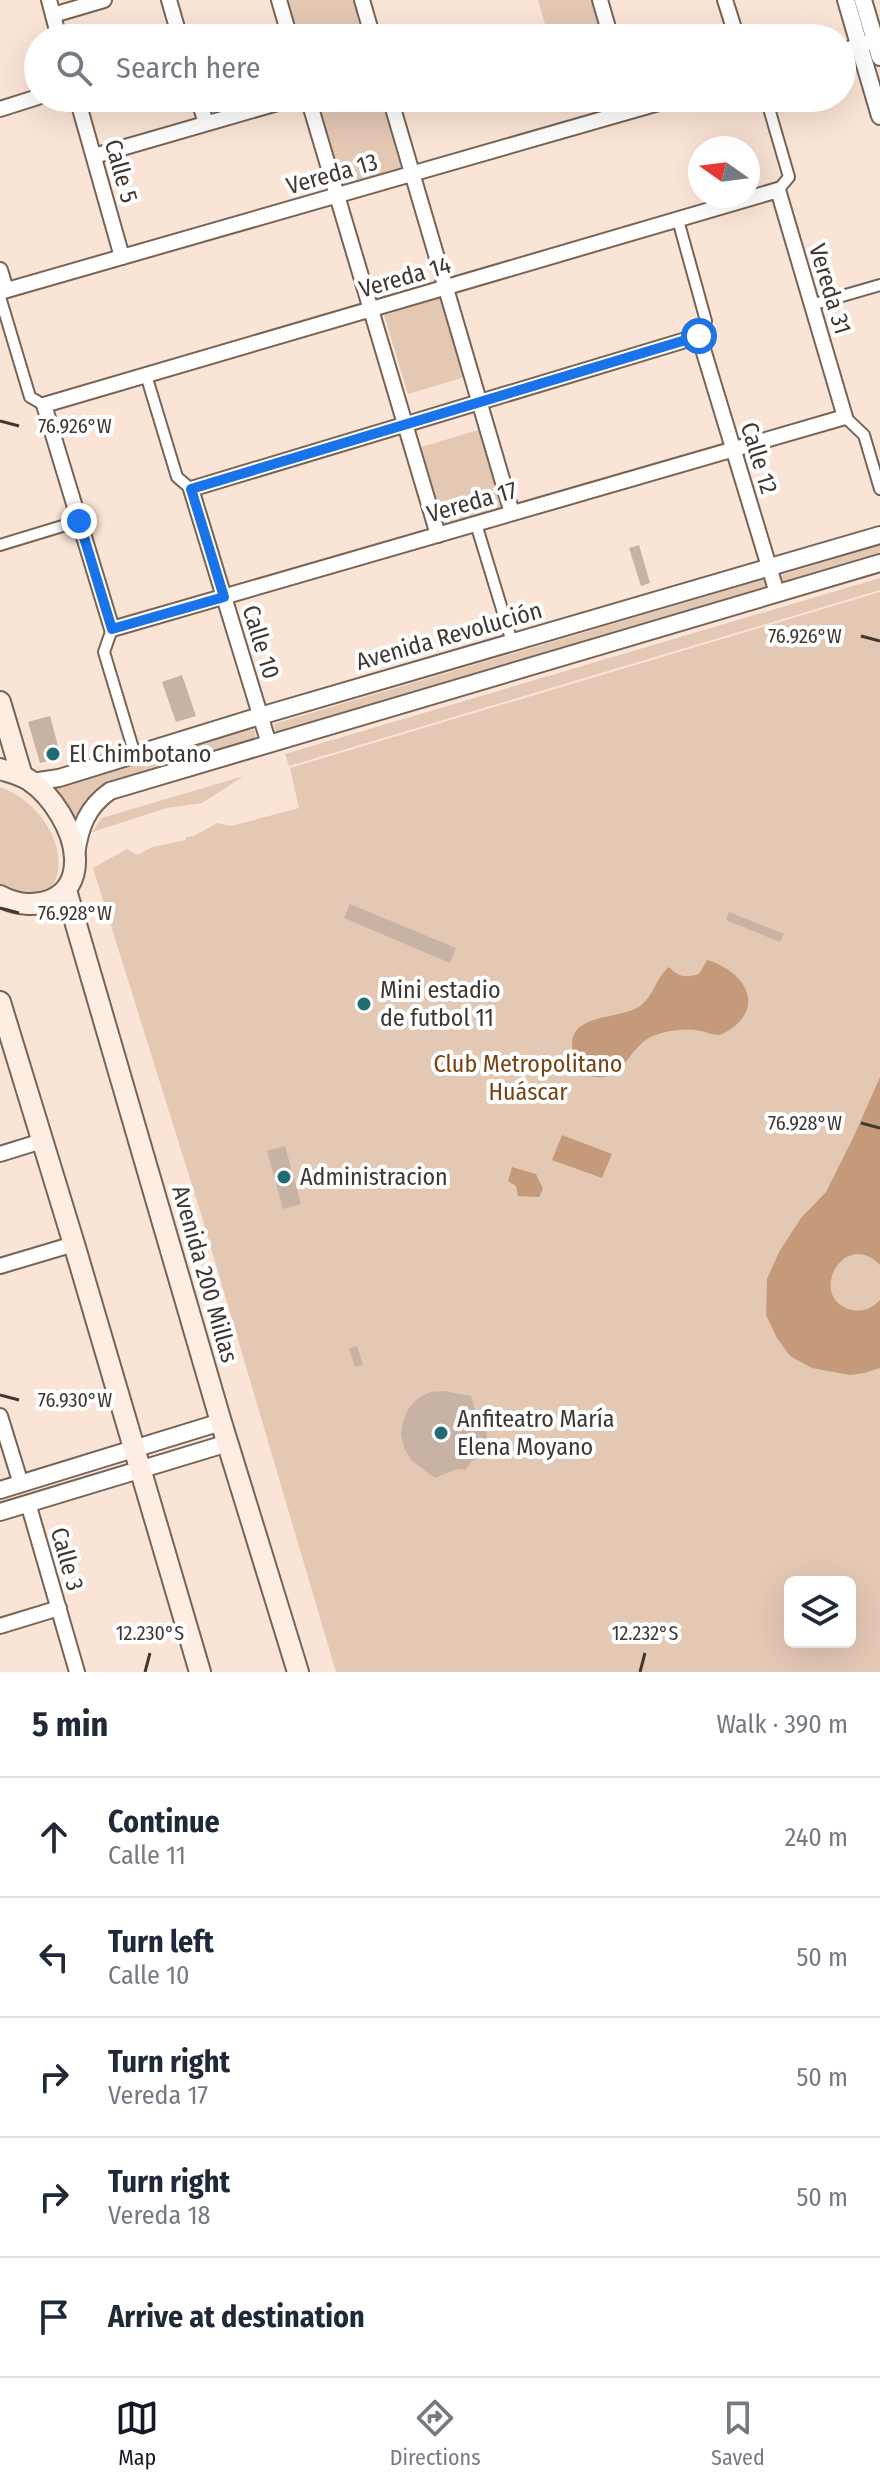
<!DOCTYPE html>
<meta charset="utf-8">
<style>
:root{--surface:#fff;--page:#f2f2f3;--text:#1f2937;--muted:#747a83;--line:#e0e1e3;--accent:#111827}
body{margin:0;font-family:"Fira Sans Condensed",sans-serif;background:var(--page);color:var(--text)}
.controls{position:absolute;right:24px;bottom:24px;display:grid;overflow:hidden;border-radius:12px;box-shadow:0 8px 32px #0002}
.controls button{width:72px;height:72px;display:grid;place-items:center;padding:0;border:0;border-bottom:2px solid var(--line);background:var(--surface);color:var(--text);font:40px sans-serif}
.compass{position:absolute;left:688px;top:136px;width:72px;height:72px;border-radius:50%;background:var(--surface);box-shadow:0 8px 32px #0002;rotate:284deg}
.stop{position:absolute;width:24px;height:24px;margin:-18px;border:6px solid #1a73e8;border-radius:50%;background:#fff}
.stop.end{background:#1a73e8;border-color:#fff;box-shadow:0 2px 8px #0008}
.list{margin:0;padding:0;list-style:none}
h2{display:flex;justify-content:space-between;align-items:center;height:104px;margin:0;padding:0 32px;font-size:34px}
h2 small{font-size:26px;font-weight:400;color:var(--muted)}
.list li{display:grid;grid-template-columns:52px 1fr auto;gap:24px;align-items:center;box-sizing:border-box;height:120px;padding:0 32px;border-top:2px solid var(--line)}
.list b{display:block;font-size:30px;white-space:nowrap}
.list p{margin:0;font-size:26px;white-space:nowrap;color:var(--muted)}
.list em{font-size:26px;font-style:normal;color:var(--muted)}
.icon{flex:none;width:44px;height:44px;fill:none;stroke:currentColor;stroke-width:2;stroke-linecap:round;stroke-linejoin:round}
.map{position:relative;flex:none;width:880px;height:1672px;overflow:hidden}
.search{position:absolute;background:var(--surface);box-shadow:0 8px 32px #0002;left:24px;right:24px;top:24px;height:88px;display:flex;align-items:center;gap:20px;box-sizing:border-box;padding:0 28px;border-radius:44px;color:var(--muted);font-size:30px}
.sheet{height:704px;background:var(--surface)}
nav{display:flex;justify-content:space-around;align-items:center;box-sizing:border-box;height:112px;border-top:2px solid var(--line);background:var(--surface);font-size:22px;color:var(--muted)}
nav a{display:grid;justify-items:center;gap:4px}
nav .on{color:var(--accent)}
.map>svg:first-child{display:block}
.green{fill:#e3c8b4;fill-rule:evenodd}
.water{fill:#c49a7b}
.building{fill:#c7b2a3}
.lines{fill:none;stroke-linecap:round;stroke-linejoin:round}
.pedestrian-casing{stroke:#776457;stroke-width:14}
.minor-casing{stroke:#776457;stroke-width:18}
.tertiary-casing{stroke:#776457;stroke-width:20}
.secondary-casing{stroke:#776457;stroke-width:24}
.pedestrian{stroke:#fff;stroke-width:10}
.minor{stroke:#fff;stroke-width:14}
.tertiary{stroke:#fff;stroke-width:16}
.secondary{stroke:#fdede2;stroke-width:20}
.route{stroke:#1a73e8;stroke-width:10}
.ticks{fill:none;stroke:#403731;stroke-width:3}
.poi-dot{fill:#216b74;stroke:#fff;stroke-width:3}
.labels{text-anchor:middle;stroke-width:8;stroke-linejoin:round;paint-order:stroke}
.street-label{font-size:24px;fill:#403731;stroke:#fff}
.poi-label{font-size:24px;fill:#403731;stroke:#fff;text-anchor:start}
.park-label{font-size:24px;fill:#784211;stroke:#fff}
.ticks-label{font-size:20px;text-anchor:middle;fill:#403731;stroke:#fff;stroke-width:8;stroke-linejoin:round;paint-order:stroke}
</style>
<div class="map">
<svg width="880" height="1672" viewBox="0 0 880 1672">
<rect width="100%" height="100%" fill="#fae4d5"/>
<g class="green">
<polygon points="286,0 356,0 367,38 298,38"/>
<polygon points="538,0 592,0 603,38 549,38"/>
<polygon points="316,98 385,98 407,170 343,190"/>
<polygon points="444,297 468,376 408,394 384,315"/>
<polygon points="482,429 505,508 445,526 421,447"/>
<polygon points="880,545 880,558 782,587 779,576"/>
<polygon points="880,578 880,590 289,766 285,754"/>
<polygon points="765,579 767,590 277,736 274,724"/>
<path d="M 880,592 L 880,1672 L 336,1672 L 201,1214 L 93,868 L 127,849 L 138,855 L 152,847 L 186,840 L 186,837 L 194,836 L 217,823 L 231,826 L 299,808 L 290,768 ZM 790,1582 L 850,1582 L 850,1642 L 790,1642 Z"/>
<polygon points="254,729 257,742 87,802 72,820 52,788"/>
<polygon points="244,776 202,803 167,808 92,832 102,818"/>
<path d="M 0,787 C 82,819 74,932 0,885 Z"/>
</g>
<g class="water">
<path d="M 707,960 C 737,968 766,999 735,1026 C 731,1029 724,1034 719,1035 C 713,1035 706,1032 701,1031 C 685,1028 668,1030 653,1036 C 633,1044 627,1069 608,1076 C 601,1078 591,1078 584,1073 C 578,1068 575,1059 573,1052 C 564,1012 621,1020 640,1006 C 654,996 656,977 669,967 C 678,977 686,978 699,974 Z"/>
<path d="M 880,1077 L 880,1265 C 843,1227 806,1299 852,1310 C 863,1312 873,1308 880,1300 L 880,1368 L 864,1373 L 850,1375 L 812,1368 L 790,1356 L 777,1338 L 766,1315 L 767,1279 L 779,1252 L 801,1218 L 826,1192 L 854,1136 Z"/>
<polygon points="562,1135 612,1154 602,1178 552,1160"/>
<polygon points="512,1167 536,1174 543,1189 539,1197 518,1196 516,1186 508,1181"/>
</g>
<g class="building">
<polygon points="639,545 650,583 641,586 629,548"/>
<polygon points="182,675 196,716 176,722 162,682"/>
<polygon points="50,716 61,757 40,763 28,722"/>
<polygon points="350,904 456,948 450,963 344,918"/>
<polygon points="729,912 784,934 780,942 726,920"/>
<polygon points="285,1146 301,1204 283,1209 267,1151"/>
<polygon points="357,1346 363,1365 355,1367 349,1349"/>
<polygon points="444,1391 471,1396 475,1410 485,1420 487,1438 480,1447 480,1458 472,1461 465,1470 457,1469 435,1478 411,1460 404,1448 401,1435 403,1421 409,1408 418,1398 431,1392"/>
</g>
<g class="lines">
<g class="pedestrian-casing">
<g id="pedestrian">
<polyline points="766,98 789,177 778,190"/>
<polyline points="678,220 706,321 699,336"/>
<polyline points="0,297 30,397 44,405"/>
<polyline points="811,305 880,285"/>
<polyline points="146,375 177,477 191,489"/>
<polyline points="845,417 864,435 880,489"/>
<polyline points="476,524 512,642"/>
<polyline points="0,545 79,521"/>
<polyline points="112,629 104,652 135,755"/>
</g>
</g>
<g class="minor-casing">
<g id="minor">
<polyline points="49,0 59,38"/>
<polyline points="169,0 180,38"/>
<polyline points="279,0 290,38"/>
<polyline points="362,0 373,38"/>
<polyline points="600,0 611,38"/>
<polyline points="725,0 737,38"/>
<polyline points="53,15 104,0"/>
<polyline points="842,51 868,43"/>
<polyline points="77,98 122,257"/>
<polyline points="198,98 206,123"/>
<polyline points="308,98 438,535"/>
<polyline points="390,98 512,513"/>
<polyline points="0,109 38,97"/>
<polyline points="94,156 295,98"/>
<polygon points="778,190 845,417 112,629 44,405"/>
<polyline points="0,270 6,290"/>
<polyline points="0,292 676,98"/>
<polyline points="269,744 191,489 699,336 777,593"/>
<polyline points="0,1154 42,1141"/>
<polyline points="0,1266 74,1244"/>
<polyline points="0,1416 21,1484"/>
<polyline points="28,1503 77,1672"/>
<polyline points="0,1626 59,1608"/>
</g>
</g>
<g class="tertiary-casing">
<g id="tertiary">
<polyline points="846,0 880,116"/>
<polyline points="863,0 880,57"/>
<polyline points="32,782 59,778 260,716 880,535"/>
<path d="M 76,854 C 80,827 87,807 110,791 L 880,563"/>
<polyline points="0,1490 221,1422"/>
<polyline points="0,1512 228,1443"/>
</g>
</g>
<g class="secondary-casing">
<g id="secondary">
<polyline points="0,702 22,776"/>
<path d="M 0,769 C 10,772 20,774 29,780 C 52,795 74,830 75,858 C 77,902 33,914 0,896"/>
<polyline points="66,890 221,1422 298,1672"/>
<polyline points="0,1002 74,1244 200,1672"/>
</g>
</g>
<use href="#pedestrian" class="pedestrian"/>
<use href="#minor" class="minor"/>
<use href="#tertiary" class="tertiary"/>
<use href="#secondary" class="secondary"/>
</g>
<g class="lines">
<polyline class="route" points="79,521 112,629 224,597 191,489 699,336"/>
</g>
<path class="ticks" d="M 0,421 L 19,426M 861,636 L 880,641M 0,908 L 19,913M 861,1123 L 880,1128M 0,1395 L 19,1400M 145,1672 L 150,1653M 640,1672 L 645,1653"/>
<g class="poi-dot">
<circle cx="53" cy="754" r="8"/>
<circle cx="364" cy="1004" r="8"/>
<circle cx="284" cy="1177" r="8"/>
<circle cx="441" cy="1433" r="8"/>
</g>
<g class="labels">
<g class="street-label">
<text transform="translate(121 171) rotate(74)" y="8">Calle 5</text>
<text transform="translate(332 174) rotate(-16)" y="8">Vereda 13</text>
<text transform="translate(405 277) rotate(-16)" y="8">Vereda 14</text>
<text transform="translate(830 289) rotate(73)" y="8">Vereda 31</text>
<text transform="translate(759 458) rotate(73)" y="8">Calle 12</text>
<text transform="translate(472 502) rotate(-16)" y="8">Vereda 17</text>
<text transform="translate(449 636) rotate(-16)" y="8">Avenida Revolución</text>
<text transform="translate(261 642) rotate(73)" y="8">Calle 10</text>
<text transform="translate(205 1274) rotate(74)" y="8">Avenida 200 Millas</text>
<text transform="translate(67 1559) rotate(74)" y="8">Calle 3</text>
</g>
<g class="poi-label">
<text x="69" y="762">El Chimbotano</text>
<text x="380" y="998">Mini estadio<tspan x="380" dy="28">de futbol 11</tspan></text>
<text x="300" y="1185">Administracion</text>
<text x="457" y="1427">Anfiteatro María<tspan x="457" dy="28">Elena Moyano</tspan></text>
</g>
<g class="park-label">
<text x="528" y="1072">Club Metropolitano<tspan x="528" dy="28">Huáscar</tspan></text>
</g>
</g>
<g class="ticks-label">
<text x="75" y="433">76.926°W</text>
<text x="805" y="643">76.926°W</text>
<text x="75" y="920">76.928°W</text>
<text x="805" y="1130">76.928°W</text>
<text x="75" y="1407">76.930°W</text>
<text x="150" y="1640">12.230°S</text>
<text x="645" y="1640">12.232°S</text>
</g>
</svg>
<div class="controls">
<button><svg class="icon" aria-label="layers" viewBox="0 0 24 24"><path d="M12 4l9 5-9 5-9-5zM3 14l9 5 9-5"/></svg></button>
</div>
<svg class="compass" viewBox="-18 -18 36 36"><path d="M0-13l5 13h-10z" fill="#e53935"/><path d="M0 13l5-13h-10z" fill="#747a83"/></svg>
<div class="stop" style="left:699px;top:336px"></div>
<div class="stop end" style="left:79px;top:521px"></div>
<div class="search"><svg class="icon" aria-label="search" viewBox="0 0 24 24"><circle cx="10" cy="10" r="6"/><path d="M15 15l6 6"/></svg>Search here</div>
</div>
<section class="sheet">
<h2>5 min<small>Walk · 390 m</small></h2>
<ul class="list">
<li><svg class="icon" aria-label="ahead" viewBox="0 0 24 24"><path d="M12 20V5M6 11l6-6 6 6"/></svg><div><b>Continue</b><p>Calle 11</p></div><em>240 m</em></li>
<li><svg class="icon" aria-label="left" viewBox="0 0 24 24"><path d="M17 20v-9H6M10 6l-5 5 5 5"/></svg><div><b>Turn left</b><p>Calle 10</p></div><em>50 m</em></li>
<li><svg class="icon" aria-label="right" viewBox="0 0 24 24"><path d="M7 20v-9h11M14 6l5 5-5 5"/></svg><div><b>Turn right</b><p>Vereda 17</p></div><em>50 m</em></li>
<li><svg class="icon" aria-label="right" viewBox="0 0 24 24"><path d="M7 20v-9h11M14 6l5 5-5 5"/></svg><div><b>Turn right</b><p>Vereda 18</p></div><em>50 m</em></li>
<li><svg class="icon" aria-label="arrive" viewBox="0 0 24 24"><path d="M6 21V4h12l-3 4 3 4H6"/></svg><div><b>Arrive at destination</b></div></li>
</ul>
</section>
<nav>
<a class="on"><svg class="icon" aria-label="map" viewBox="0 0 24 24"><path d="M3 6l6-2 6 2 6-2v14l-6 2-6-2-6 2zM9 4v14M15 6v14"/></svg>Map</a>
<a><svg class="icon" aria-label="directions" viewBox="0 0 24 24"><path d="M12 3l9 9-9 9-9-9zM9 14v-3h6M13 9l2 2-2 2"/></svg>Directions</a>
<a><svg class="icon" aria-label="saved" viewBox="0 0 24 24"><path d="M7 4h10v16l-5-4-5 4z"/></svg>Saved</a>
</nav>
